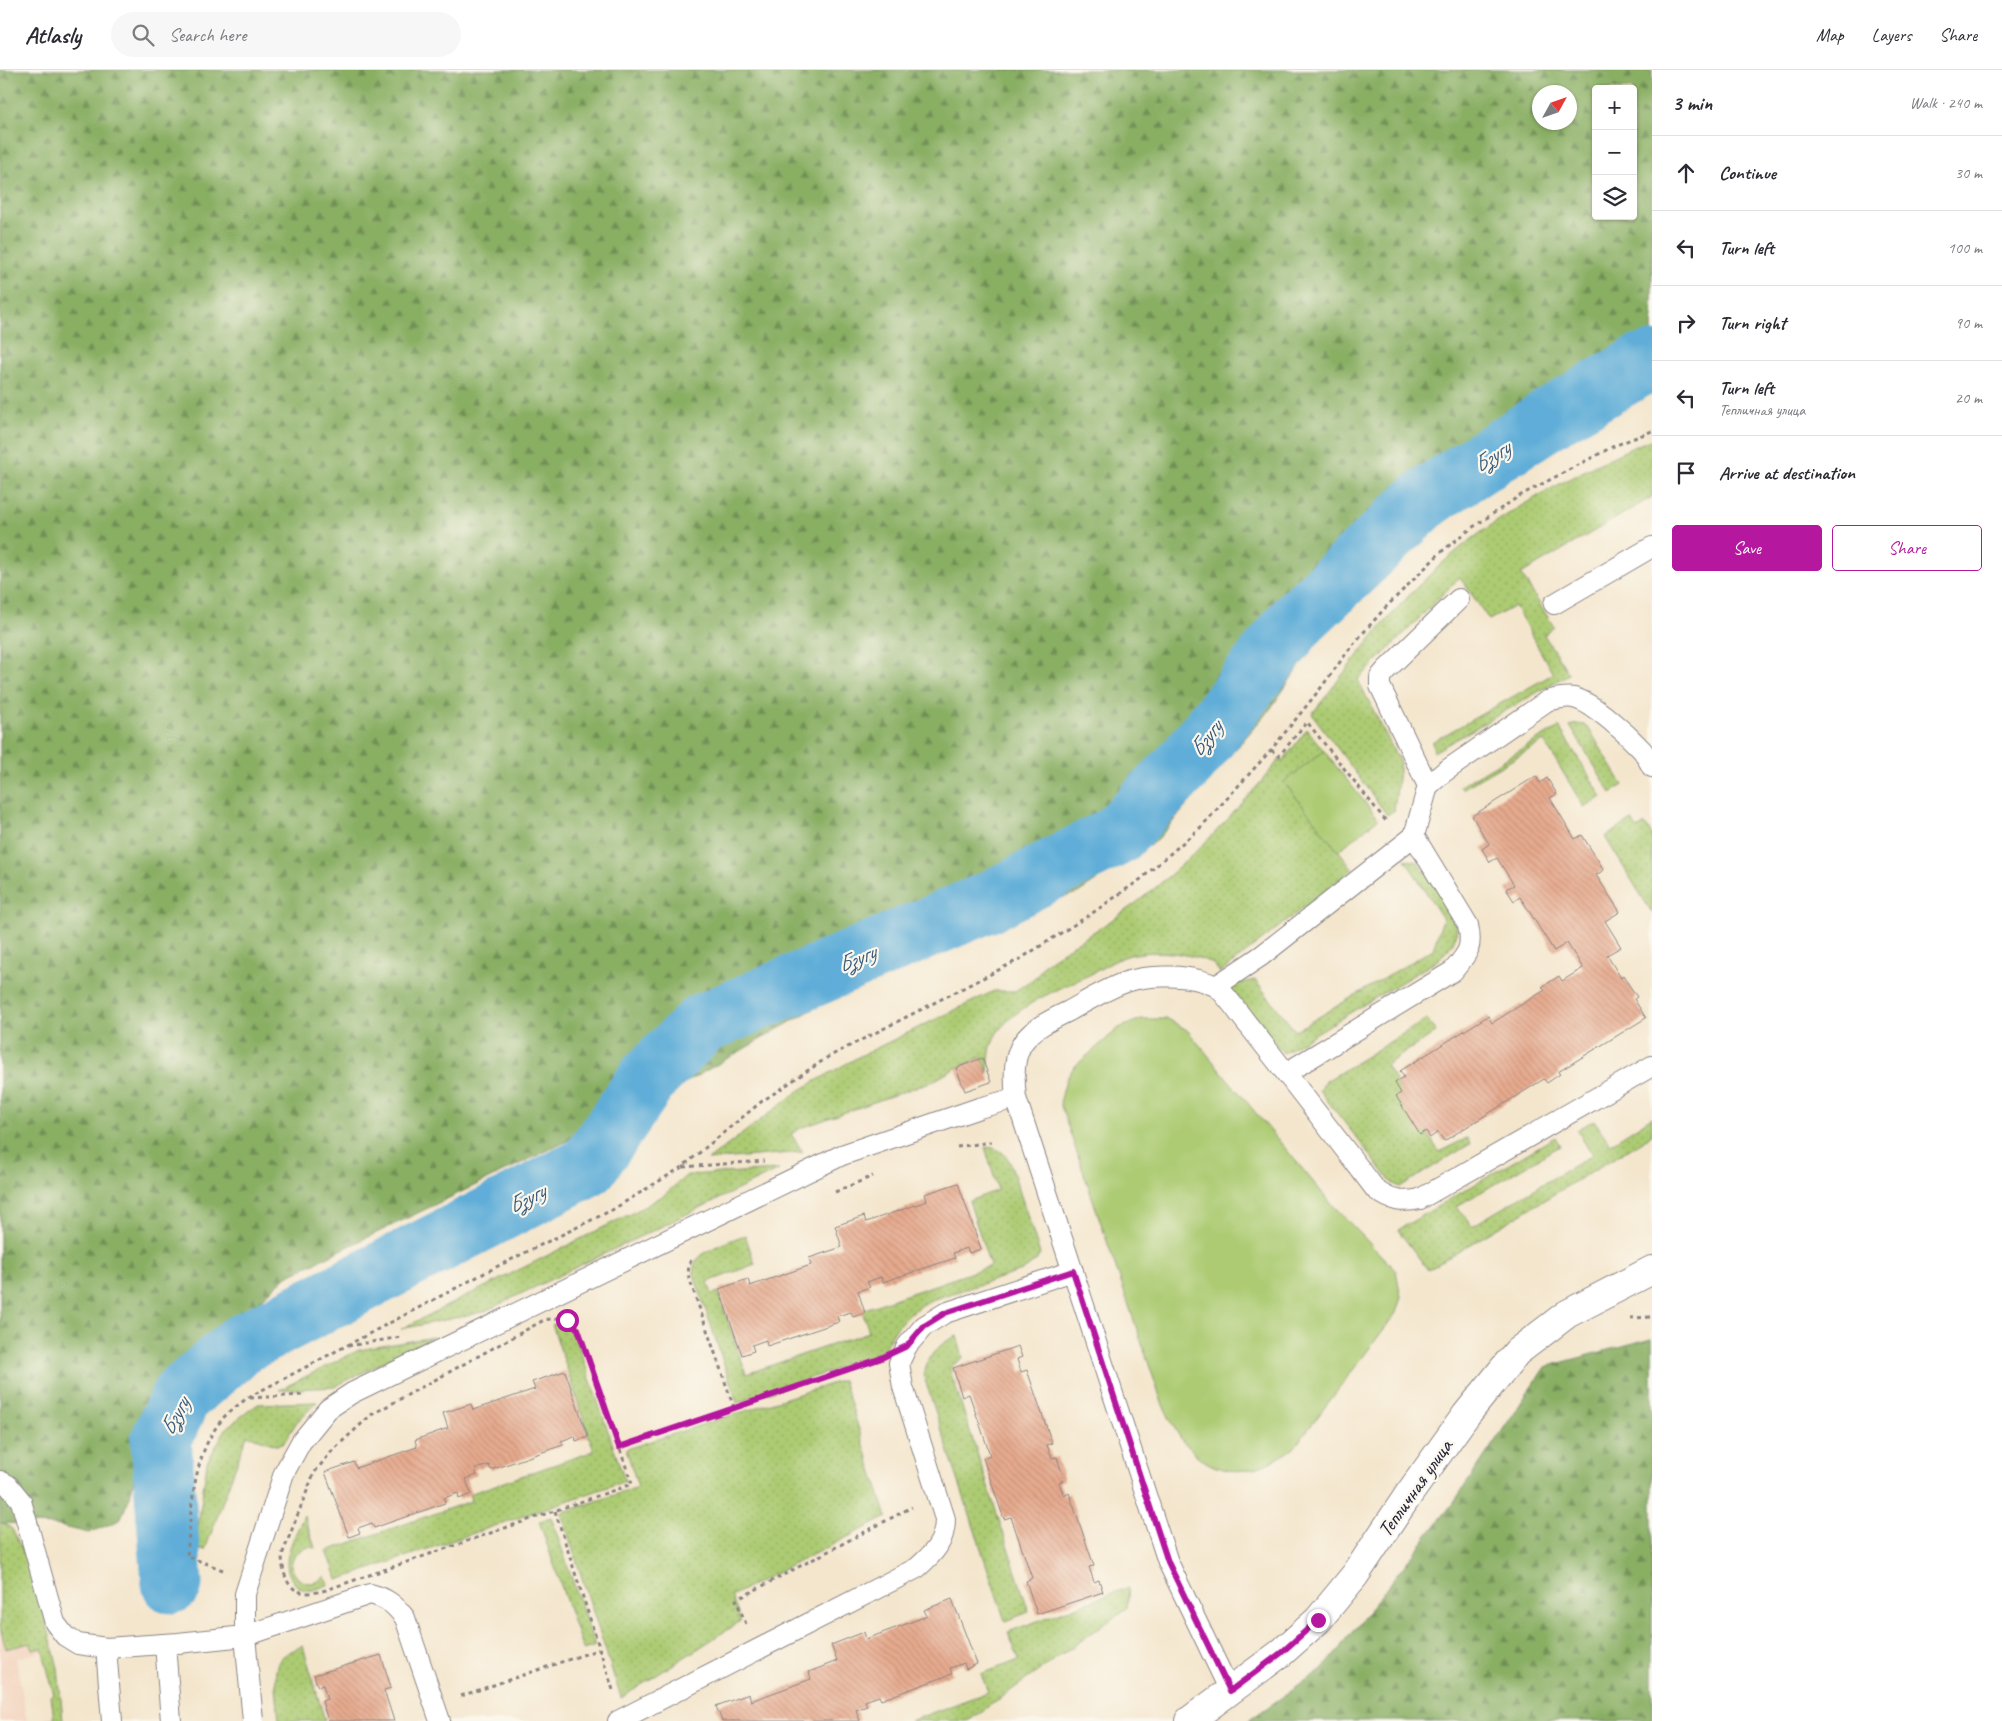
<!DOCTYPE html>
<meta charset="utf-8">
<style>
:root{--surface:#fff;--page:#f7f7f7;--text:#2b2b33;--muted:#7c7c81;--line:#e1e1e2;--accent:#b5179e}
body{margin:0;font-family:Caveat,sans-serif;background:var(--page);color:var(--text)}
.controls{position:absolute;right:15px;top:15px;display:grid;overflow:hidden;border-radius:5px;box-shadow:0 1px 4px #0004}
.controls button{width:45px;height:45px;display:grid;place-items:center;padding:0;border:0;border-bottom:1px solid var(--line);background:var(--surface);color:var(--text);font:25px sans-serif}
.compass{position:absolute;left:1532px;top:15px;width:45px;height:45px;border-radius:50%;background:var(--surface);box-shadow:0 1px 4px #0004;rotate:50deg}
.stop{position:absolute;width:15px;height:15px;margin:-11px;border:4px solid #b5179e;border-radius:50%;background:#fff}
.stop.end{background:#b5179e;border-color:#fff;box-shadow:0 1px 5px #0008}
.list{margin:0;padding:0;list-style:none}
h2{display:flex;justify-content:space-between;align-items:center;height:65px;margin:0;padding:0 20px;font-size:21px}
h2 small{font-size:16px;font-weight:400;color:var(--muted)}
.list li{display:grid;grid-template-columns:32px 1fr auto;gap:15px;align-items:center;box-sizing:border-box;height:75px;padding:0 20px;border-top:1px solid var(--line)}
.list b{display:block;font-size:19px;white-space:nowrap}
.list p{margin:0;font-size:16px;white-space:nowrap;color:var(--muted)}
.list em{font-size:16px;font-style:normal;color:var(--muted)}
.actions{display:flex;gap:10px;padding:15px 20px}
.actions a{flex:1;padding:11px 0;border:1px solid var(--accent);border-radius:5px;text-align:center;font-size:18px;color:var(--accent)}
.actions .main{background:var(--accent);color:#fff}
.icon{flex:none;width:28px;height:28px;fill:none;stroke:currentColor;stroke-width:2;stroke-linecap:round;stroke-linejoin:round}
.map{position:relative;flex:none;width:1652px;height:1651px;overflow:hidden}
header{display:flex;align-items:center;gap:30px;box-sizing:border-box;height:70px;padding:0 25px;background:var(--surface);border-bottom:1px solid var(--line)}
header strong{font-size:24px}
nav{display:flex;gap:28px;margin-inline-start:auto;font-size:18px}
.search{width:350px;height:45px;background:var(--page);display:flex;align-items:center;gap:12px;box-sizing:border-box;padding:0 18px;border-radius:28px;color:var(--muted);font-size:19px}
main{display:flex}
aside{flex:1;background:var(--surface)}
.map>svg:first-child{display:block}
.built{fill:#f3d4bf}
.grass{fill:url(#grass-dots);stroke:#677656}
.forest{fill:url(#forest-firs);stroke:#566850;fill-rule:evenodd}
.garden{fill:#accb72;stroke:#677656}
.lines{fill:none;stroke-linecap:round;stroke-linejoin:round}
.river{stroke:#5fadd8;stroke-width:61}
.building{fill:url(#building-back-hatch)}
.service-casing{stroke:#8b8484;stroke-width:22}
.tertiary-casing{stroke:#8b8484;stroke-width:30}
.path{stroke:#8b8484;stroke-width:3;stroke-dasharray:4 4;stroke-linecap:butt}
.service{stroke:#fff;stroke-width:20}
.tertiary{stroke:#fff;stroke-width:28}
.route{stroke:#b5179e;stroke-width:6}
.labels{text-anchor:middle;stroke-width:4.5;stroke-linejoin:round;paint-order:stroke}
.street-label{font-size:21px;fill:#22223b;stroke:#fbf7ec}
.water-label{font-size:22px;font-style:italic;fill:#3a5a7a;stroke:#fbf7ec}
</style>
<header>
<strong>Atlasly</strong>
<div class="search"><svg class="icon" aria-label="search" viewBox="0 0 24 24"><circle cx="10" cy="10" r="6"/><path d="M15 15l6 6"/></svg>Search here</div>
<nav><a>Map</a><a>Layers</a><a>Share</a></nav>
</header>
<main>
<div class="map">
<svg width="1652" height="1651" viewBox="0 0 1652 1651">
<defs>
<pattern id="grass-dots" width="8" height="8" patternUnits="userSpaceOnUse" patternTransform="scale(1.25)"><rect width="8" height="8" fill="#accb72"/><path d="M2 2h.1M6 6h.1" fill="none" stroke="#94ae64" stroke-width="1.8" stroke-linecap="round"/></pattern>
<pattern id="forest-firs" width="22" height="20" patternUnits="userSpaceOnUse" patternTransform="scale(1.25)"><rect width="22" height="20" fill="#89af64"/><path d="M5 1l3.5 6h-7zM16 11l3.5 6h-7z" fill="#708e54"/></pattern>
<pattern id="building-back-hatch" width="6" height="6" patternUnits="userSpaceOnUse" patternTransform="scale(1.25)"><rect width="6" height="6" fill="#e6aa8e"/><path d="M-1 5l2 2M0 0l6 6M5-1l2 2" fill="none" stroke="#c5927b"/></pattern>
</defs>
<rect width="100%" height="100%" fill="#fbf7ec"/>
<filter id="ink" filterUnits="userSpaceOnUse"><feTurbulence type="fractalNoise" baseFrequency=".02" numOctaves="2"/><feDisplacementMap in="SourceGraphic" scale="10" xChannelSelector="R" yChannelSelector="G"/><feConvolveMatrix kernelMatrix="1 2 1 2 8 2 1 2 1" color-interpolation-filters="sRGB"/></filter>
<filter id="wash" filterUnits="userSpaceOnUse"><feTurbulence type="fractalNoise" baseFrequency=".0096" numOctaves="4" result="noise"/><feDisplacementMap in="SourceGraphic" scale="20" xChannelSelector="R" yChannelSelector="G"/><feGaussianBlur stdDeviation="1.12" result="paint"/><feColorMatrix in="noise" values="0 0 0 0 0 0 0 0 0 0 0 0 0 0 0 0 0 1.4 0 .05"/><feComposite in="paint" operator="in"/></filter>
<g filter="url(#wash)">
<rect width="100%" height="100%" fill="#f4e6cd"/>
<polygon class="built" points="0,1453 46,1581 16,1588 27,1651 0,1651"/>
<g class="grass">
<path d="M 1652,369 L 1652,427 L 1521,504 L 1554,557 L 1544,565 L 1569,604 L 1434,682 L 1432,672 L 1553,604 L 1515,536 L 1489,550 L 1460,507 L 1358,610 L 1400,693 L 1394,740 L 1387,745 L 1312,644 C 1358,585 1404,522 1464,475 C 1500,447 1540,424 1580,403 C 1604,391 1627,379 1652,369 Z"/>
<polygon points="1577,654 1584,655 1589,659 1623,715 1611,723 1570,656"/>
<polygon points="1559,657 1602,727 1584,737 1544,671 1462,719 1460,716"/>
<path d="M 1307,659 L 1324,681 L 1285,712 L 1353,799 L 1220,903 C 1218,900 1215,896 1213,894 C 1192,882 1149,879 1127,886 C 1114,890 1101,899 1089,905 C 1058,920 1018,934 997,963 C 989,975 989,990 988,1004 L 982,987 L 956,998 L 933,1011 L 801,1058 L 791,1064 L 803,1082 L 708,1090 L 800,1020 L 858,987 L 994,921 L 1015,921 L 1037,906 L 1044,894 C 1074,873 1107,855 1136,833 C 1190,792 1237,742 1279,690 L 1282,692 Z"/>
<polygon points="1632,750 1637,759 1645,754 1652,765 1652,843 1605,767"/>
<path d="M 1405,789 L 1418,792 C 1428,807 1461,845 1456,864 C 1453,876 1444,885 1435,892 L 1283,983 L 1228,915 L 1255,910 L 1295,961 L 1433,879 L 1443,849 Z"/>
<polygon points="1427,949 1436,962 1386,995 1439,1082 1467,1068 1470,1074 1400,1117 1392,1113 1319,1020 1326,1011"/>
<polygon points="1652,1047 1652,1065 1428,1200 1398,1160 1555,1067 1560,1076 1457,1136 1472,1156 1592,1085 1577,1060 1594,1050 1610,1074"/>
<path d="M 985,1077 C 998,1078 1003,1081 1010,1092 L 1040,1184 L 1036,1191 L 1022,1201 L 931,1230 C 905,1244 893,1258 882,1284 L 737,1333 L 695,1208 C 694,1204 693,1200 694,1196 C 697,1181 732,1170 745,1165 L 755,1194 L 708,1212 L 712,1224 L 718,1222 L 746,1304 L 869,1262 L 862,1240 L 990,1196 L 969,1131 L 998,1120 Z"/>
<polygon points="779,1100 483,1242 401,1259 640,1139 664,1125 687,1105"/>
<polygon points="552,1254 566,1255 575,1265 625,1411 338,1510 327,1481 471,1431 469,1424 594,1381"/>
<path d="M 957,1266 L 963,1288 L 953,1295 L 950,1300 L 1029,1542 L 1005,1551 L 924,1307 C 925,1288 939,1273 957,1266 Z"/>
<polygon points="433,1267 334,1317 279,1320 359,1280"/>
<polygon points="843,1310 887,1447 731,1526 741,1551 621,1628 561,1443 638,1417 626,1379"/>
<polygon points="317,1332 296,1353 283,1374 276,1375 247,1365 205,1480 195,1477 207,1392 227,1357 258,1334"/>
<path d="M 304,1445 L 315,1478 C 302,1475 293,1484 291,1496 C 296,1513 312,1519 325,1506 L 328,1515 C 324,1516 318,1519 313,1520 C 294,1523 284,1501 288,1485 C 291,1471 299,1458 304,1445 Z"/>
<polygon points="551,1447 595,1576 583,1580 539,1451"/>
<polygon points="2,1452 12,1459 34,1504 58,1598 63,1651 41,1651 54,1649 51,1626 54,1625 42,1578 33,1580 30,1573 6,1579 0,1558 0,1453"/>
<polygon points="1129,1517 1127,1538 968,1651 910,1651 988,1622 981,1604 1019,1590 1008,1562"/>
<path d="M 303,1576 L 325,1651 L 279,1651 C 278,1639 277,1628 276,1616 C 274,1591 279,1585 303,1576 Z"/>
</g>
<g class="forest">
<path d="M 0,0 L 1652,0 L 1652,321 L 1639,324 L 1514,403 L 1468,428 L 1384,498 L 1317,570 L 1271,638 L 1157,770 L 1078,823 L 1016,841 L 894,903 L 827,931 L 671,1021 L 287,1206 L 153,1327 L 130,1427 L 120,1450 L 89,1463 L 55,1455 L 0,1453 ZM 1596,19 L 1633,19 L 1633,146 L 1596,146 ZM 1540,22 L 1570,22 L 1570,52 L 1540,52 Z"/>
<polygon points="1652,1268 1652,1651 1248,1651 1325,1597 1456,1429 1545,1297"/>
</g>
<g class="garden">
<polygon points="1324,681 1378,749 1338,781 1284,712"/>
<path d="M 1141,949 L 1168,949 L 1187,960 L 1329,1131 L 1396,1201 L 1401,1227 L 1396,1243 L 1294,1378 C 1252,1408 1213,1412 1180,1367 C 1173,1357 1168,1344 1162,1333 L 1060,1033 L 1066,1010 L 1074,997 L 1119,958 Z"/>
</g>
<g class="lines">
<polyline class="river" points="172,1513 161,1370 181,1326 242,1274 588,1096 649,1007 702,954 993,830 1116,766 1187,692 1299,548 1426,428 1555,345 1643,294 1652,292"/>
</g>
<g id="blocks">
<g class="building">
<polygon points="1536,706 1540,713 1547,708 1557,724 1550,728 1575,769 1582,765 1604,800 1596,805 1620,842 1605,851 1621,877 1607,885 1621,908 1623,906 1637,927 1634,929 1646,948 1558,1002 1560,1004 1547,1013 1544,1009 1444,1071 1438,1062 1430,1068 1426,1061 1420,1065 1396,1026 1401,1023 1395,1013 1404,1007 1400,1001 1488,946 1492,953 1545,920 1542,917 1559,906 1562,911 1583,898 1567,873 1554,881 1520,827 1514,831 1506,819 1514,815 1497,788 1490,792 1482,779 1489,774 1472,746"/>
<polygon points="982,988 991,1012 965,1021 956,998"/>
<polygon points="958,1113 981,1179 969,1183 967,1178 953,1183 955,1188 883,1212 881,1207 867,1212 870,1217 858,1221 865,1243 853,1247 851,1242 837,1246 839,1252 767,1276 766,1270 752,1275 754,1281 742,1285 719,1219 748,1209 750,1216 811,1195 809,1188 842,1177 835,1156 864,1146 866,1152 927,1131 925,1124"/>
<polygon points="1018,1276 1022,1287 1017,1289 1021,1302 1027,1300 1052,1373 1047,1375 1052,1388 1057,1387 1064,1410 1059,1412 1064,1426 1069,1423 1094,1496 1089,1497 1094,1512 1099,1510 1103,1522 1037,1544 1026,1511 1032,1508 1011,1447 1004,1449 983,1388 990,1385 980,1355 969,1324 962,1327 953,1298"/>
<polygon points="565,1301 588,1367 576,1371 575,1366 561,1371 563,1375 491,1400 489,1395 475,1399 477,1405 466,1409 471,1424 459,1429 458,1423 444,1428 445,1433 374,1458 372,1453 358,1458 360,1463 349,1467 325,1402 354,1392 356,1398 417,1377 415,1370 448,1358 443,1343 471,1334 473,1340 535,1319 532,1312"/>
<polygon points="952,1529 977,1594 966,1599 964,1593 950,1598 952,1604 881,1630 879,1626 865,1631 867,1636 856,1640 860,1651 722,1651 716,1636 749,1624 751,1631 811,1609 809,1602 837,1591 831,1575 864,1562 866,1569 927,1546 924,1540"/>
<polygon points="381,1585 391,1618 384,1620 394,1651 328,1651 322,1631 327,1629 323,1615 318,1617 314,1605"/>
</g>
</g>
</g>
<g filter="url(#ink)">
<use href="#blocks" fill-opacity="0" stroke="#8b8484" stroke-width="1"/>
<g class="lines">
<g class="service-casing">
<g id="service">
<polyline points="1554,534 1652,477"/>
<polyline points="1428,716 1380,616 1380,607 1386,600 1459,529"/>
<polyline points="1216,916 1261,886 1414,766"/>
<path d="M 1286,1003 L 1453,901 C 1468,883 1473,878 1468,855 L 1414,766 L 1428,716 L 1444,702 L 1547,631 C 1555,629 1565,626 1574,628 C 1594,633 1628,665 1642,680 C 1646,685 1649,692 1652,697"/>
<path d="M 0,1411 L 8,1415 L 21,1431 L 55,1553 L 65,1566 L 78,1574 L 106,1578 L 178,1573 L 245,1566 L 370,1524 C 387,1528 395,1535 405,1548 L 440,1651"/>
<polyline points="165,1574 171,1651"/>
<polyline points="106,1578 112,1651"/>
<path d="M 1230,1621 L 1168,1492 L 1016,1028 C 1010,974 1023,963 1069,941 C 1087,931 1106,919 1126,912 C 1149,904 1193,904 1215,916 C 1223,920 1242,948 1249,956 C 1292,1010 1334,1065 1376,1120 C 1391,1131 1402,1133 1420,1129 L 1652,996"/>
<polyline points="253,1651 245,1566 245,1524 284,1403 301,1372 328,1339 352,1323 842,1085 979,1038 1016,1028"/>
<path d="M 618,1651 L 917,1498 C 934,1483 945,1472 945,1449 L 903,1317 L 899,1293 L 907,1276 L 924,1256 L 945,1243 L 1073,1201"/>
</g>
</g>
<g class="tertiary-casing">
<polyline id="tertiary" points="1189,1651 1281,1583 1318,1550 1355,1505 1409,1424 1466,1345 1517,1282 1567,1244 1652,1200"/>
</g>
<g class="path">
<polyline points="1271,680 1279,686 1307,652 1386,751 1384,752"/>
<polyline points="957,1077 991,1072"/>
<polyline points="683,1097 764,1091"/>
<polyline points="835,1122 873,1106"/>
<polyline points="691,1190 689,1194 688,1205 734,1338 871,1292"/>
<path d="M 557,1248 L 567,1250 L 578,1259 L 632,1414 L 326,1520 C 295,1529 283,1517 282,1485 L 314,1403 L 332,1381 L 371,1345 L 544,1250 Z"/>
<polyline points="1630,1248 1652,1247"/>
<polyline points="348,1276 401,1267"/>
<polyline points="250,1328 304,1325"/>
<polyline points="619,1377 734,1338"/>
<polyline points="555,1441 614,1623"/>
<path d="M 223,1500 L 187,1486 C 191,1443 192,1385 221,1351 C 227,1342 239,1335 247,1328 L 496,1197 L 612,1140 L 682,1097 L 761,1032 L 828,987 L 1020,889 L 1091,844 L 1141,809 L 1201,757 L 1271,680 L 1320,619 L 1351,577 L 1384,539 L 1441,482 L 1473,457 L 1521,425 L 1614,376 L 1652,361"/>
<polyline points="746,1554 736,1530 912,1437"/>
<polyline points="461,1626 600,1579"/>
</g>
<use href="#service" class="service"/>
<use href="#tertiary" class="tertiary"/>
</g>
</g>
<g class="lines" filter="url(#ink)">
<polyline class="route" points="567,1250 578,1259 619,1377 879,1289 907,1276 924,1256 945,1243 1073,1201 1168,1492 1230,1621 1281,1583 1318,1550"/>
</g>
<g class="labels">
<g class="street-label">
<text transform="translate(1415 1418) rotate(-55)" y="7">Тепличная улица</text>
</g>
<g class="water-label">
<text transform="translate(1491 386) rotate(-33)" y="8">Бзугу</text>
<text transform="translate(1205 668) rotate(-52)" y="8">Бзугу</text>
<text transform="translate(856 888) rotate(-23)" y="8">Бзугу</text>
<text transform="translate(526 1128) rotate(-27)" y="8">Бзугу</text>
<text transform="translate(174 1346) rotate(-62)" y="8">Бзугу</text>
</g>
</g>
</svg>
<div class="controls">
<button>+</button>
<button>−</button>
<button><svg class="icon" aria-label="layers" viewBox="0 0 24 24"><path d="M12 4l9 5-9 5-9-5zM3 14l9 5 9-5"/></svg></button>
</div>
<svg class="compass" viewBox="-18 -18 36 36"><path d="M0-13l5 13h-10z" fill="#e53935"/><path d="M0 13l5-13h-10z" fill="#7c7c81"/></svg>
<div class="stop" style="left:567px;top:1250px"></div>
<div class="stop end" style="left:1318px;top:1550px"></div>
</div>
<aside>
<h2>3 min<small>Walk · 240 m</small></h2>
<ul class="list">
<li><svg class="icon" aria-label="ahead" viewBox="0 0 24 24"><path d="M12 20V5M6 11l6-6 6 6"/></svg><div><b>Continue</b></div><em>30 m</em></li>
<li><svg class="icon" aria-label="left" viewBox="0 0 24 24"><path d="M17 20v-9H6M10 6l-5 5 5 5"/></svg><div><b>Turn left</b></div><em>100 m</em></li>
<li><svg class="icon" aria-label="right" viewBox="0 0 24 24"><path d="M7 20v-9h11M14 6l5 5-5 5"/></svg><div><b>Turn right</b></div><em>90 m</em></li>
<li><svg class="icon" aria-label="left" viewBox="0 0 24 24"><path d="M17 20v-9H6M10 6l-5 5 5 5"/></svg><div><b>Turn left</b><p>Тепличная улица</p></div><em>20 m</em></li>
<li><svg class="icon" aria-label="arrive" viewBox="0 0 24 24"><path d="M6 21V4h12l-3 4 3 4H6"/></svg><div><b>Arrive at destination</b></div></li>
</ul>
<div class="actions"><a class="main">Save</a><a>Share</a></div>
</aside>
</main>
